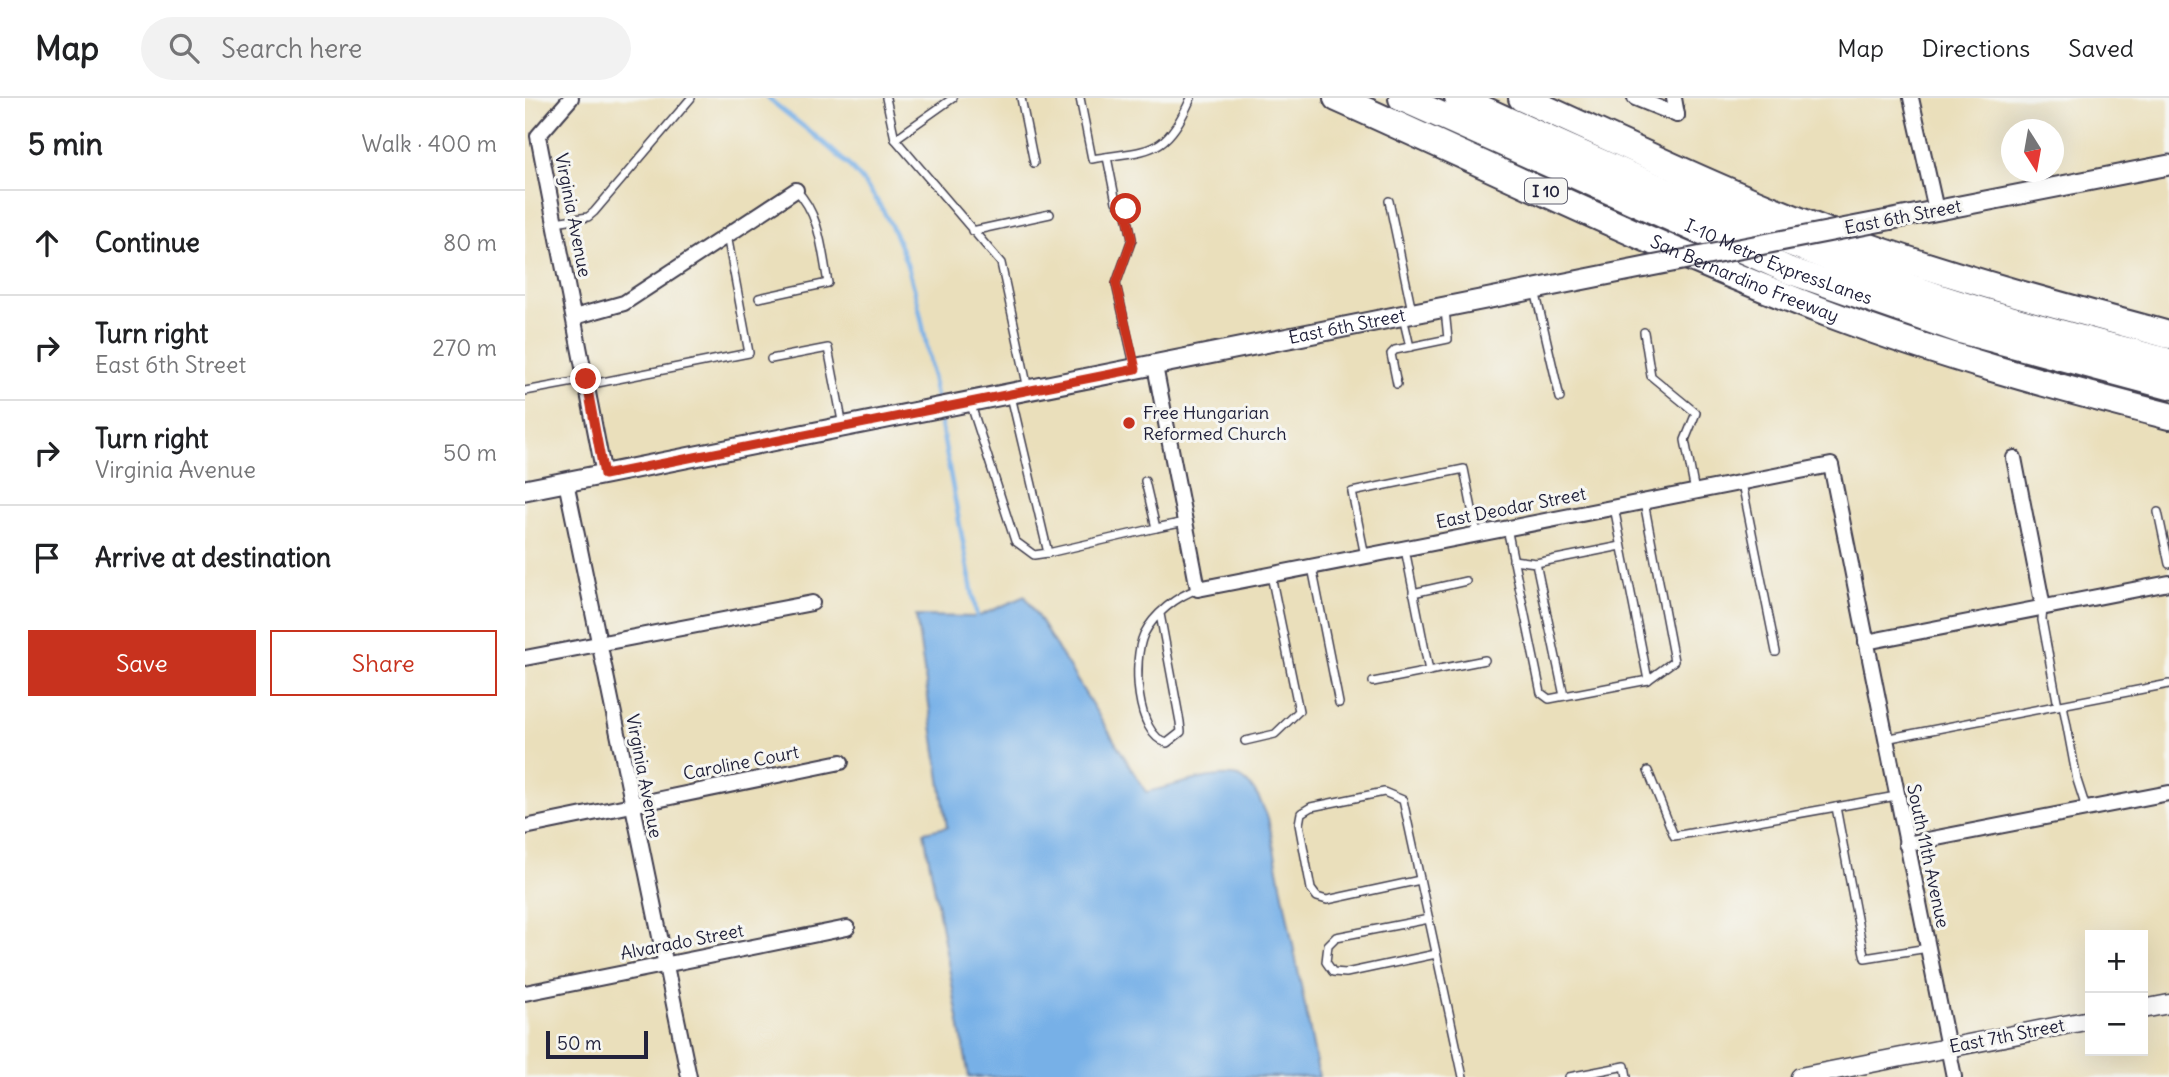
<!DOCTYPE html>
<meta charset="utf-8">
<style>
:root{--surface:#fff;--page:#f2f2f2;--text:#202124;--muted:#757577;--line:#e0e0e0;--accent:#c8321e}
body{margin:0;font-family:Delius,sans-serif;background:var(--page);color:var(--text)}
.controls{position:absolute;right:21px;bottom:21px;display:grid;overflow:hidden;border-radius:0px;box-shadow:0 7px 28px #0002}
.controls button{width:63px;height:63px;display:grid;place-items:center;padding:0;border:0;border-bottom:2px solid var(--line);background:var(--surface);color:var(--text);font:35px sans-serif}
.compass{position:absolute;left:1476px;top:21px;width:63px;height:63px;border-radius:50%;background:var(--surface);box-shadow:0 7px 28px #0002;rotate:169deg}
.scale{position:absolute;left:21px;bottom:18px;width:102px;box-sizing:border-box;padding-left:7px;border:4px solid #22223b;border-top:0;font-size:19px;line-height:24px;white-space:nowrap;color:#22223b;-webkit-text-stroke:5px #f6f6f2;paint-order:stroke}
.stop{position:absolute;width:21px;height:21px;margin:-16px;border:5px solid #c8321e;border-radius:50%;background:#fff}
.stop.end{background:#c8321e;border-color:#fff;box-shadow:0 2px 7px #0008}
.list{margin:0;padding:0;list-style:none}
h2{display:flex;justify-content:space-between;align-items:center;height:91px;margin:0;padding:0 28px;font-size:30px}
h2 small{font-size:23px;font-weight:400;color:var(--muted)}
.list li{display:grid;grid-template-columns:46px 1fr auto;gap:21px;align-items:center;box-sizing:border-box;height:105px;padding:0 28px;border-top:2px solid var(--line)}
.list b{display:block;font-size:26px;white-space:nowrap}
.list p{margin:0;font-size:23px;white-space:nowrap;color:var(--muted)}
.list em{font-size:23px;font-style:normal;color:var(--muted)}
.actions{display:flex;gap:14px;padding:21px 28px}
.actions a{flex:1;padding:16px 0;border:2px solid var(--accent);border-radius:0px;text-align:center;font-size:24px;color:var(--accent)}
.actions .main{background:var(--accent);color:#fff}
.icon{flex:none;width:38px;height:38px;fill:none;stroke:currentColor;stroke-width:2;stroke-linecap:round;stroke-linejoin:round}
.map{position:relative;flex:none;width:1644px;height:979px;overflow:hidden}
header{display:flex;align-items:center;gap:42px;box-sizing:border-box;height:98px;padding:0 35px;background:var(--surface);border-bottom:2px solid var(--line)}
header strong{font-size:33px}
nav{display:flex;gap:38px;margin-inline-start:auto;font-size:24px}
.search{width:490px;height:63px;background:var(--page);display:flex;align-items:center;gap:18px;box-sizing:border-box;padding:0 24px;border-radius:38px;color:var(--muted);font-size:26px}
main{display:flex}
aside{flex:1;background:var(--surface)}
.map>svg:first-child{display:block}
.water{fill:#77b0e7;stroke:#4c6991;stroke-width:2}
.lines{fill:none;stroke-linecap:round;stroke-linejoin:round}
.stream{stroke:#77b0e7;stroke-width:4.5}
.service-casing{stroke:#403e4e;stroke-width:10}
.minor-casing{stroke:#403e4e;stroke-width:18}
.tertiary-casing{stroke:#403e4e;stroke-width:21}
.secondary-casing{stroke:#403e4e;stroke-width:23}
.motorway-casing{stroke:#403e4e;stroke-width:30}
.service{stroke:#fff;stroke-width:7}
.minor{stroke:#fff;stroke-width:14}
.tertiary{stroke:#fff;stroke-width:18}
.secondary{stroke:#fff;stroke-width:19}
.motorway{stroke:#fff;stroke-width:26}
.secondary-bridge-casing{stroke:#403e4e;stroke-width:23;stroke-linecap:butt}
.secondary-bridge{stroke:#fff;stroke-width:19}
.route{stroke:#c8321e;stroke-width:9}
.poi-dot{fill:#c8321e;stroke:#f6f6f2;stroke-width:2.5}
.labels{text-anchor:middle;stroke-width:6;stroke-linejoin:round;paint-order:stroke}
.shield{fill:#f6f6f2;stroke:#626272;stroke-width:2}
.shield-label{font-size:16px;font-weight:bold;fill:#22223b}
.street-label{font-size:18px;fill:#22223b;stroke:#f6f6f2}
.poi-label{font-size:18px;fill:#22223b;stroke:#f6f6f2;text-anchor:start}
</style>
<header>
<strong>Map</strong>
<div class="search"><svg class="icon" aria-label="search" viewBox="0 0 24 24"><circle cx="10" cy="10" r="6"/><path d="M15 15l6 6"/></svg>Search here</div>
<nav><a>Map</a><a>Directions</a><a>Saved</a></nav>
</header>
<main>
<aside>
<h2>5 min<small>Walk · 400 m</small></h2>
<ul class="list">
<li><svg class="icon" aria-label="ahead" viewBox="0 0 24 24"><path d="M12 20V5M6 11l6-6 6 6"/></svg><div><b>Continue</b></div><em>80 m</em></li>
<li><svg class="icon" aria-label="right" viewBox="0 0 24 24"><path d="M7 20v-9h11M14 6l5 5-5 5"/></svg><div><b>Turn right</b><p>East 6th Street</p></div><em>270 m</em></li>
<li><svg class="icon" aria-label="right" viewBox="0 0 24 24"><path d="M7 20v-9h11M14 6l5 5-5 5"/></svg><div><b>Turn right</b><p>Virginia Avenue</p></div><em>50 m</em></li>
<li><svg class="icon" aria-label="arrive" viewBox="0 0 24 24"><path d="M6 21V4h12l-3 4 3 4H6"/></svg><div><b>Arrive at destination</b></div></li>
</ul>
<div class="actions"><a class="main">Save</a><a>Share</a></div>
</aside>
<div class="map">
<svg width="1644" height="979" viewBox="0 0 1644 979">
<rect width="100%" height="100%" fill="#f6f6f2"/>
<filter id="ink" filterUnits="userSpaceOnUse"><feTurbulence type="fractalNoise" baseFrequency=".0143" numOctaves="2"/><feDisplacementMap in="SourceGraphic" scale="14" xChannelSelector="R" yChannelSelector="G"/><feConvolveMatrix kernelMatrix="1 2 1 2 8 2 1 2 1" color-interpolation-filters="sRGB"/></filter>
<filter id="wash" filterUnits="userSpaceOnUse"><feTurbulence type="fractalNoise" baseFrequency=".00686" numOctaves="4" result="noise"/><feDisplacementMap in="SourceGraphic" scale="28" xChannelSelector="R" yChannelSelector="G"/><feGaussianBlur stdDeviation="1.57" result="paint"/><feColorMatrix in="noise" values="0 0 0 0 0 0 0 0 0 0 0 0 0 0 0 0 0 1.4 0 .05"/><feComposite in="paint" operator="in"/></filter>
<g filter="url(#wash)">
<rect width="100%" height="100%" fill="#eadfbb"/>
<path class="water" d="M 500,498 L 621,694 C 643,690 703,669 719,682 C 732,692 737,707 743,720 L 794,979 L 444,979 L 399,734 L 422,729 L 391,518 L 452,519 Z"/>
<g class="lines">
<g class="stream">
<path d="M 243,0 C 271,24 304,46 328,72 C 388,136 396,222 412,304"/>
<polyline points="414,316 452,519"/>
</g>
</g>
</g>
<g filter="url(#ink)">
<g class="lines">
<g class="service-casing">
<g id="service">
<polyline points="361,0 370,41 476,165 503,291"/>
<polyline points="496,0 509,65"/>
<path d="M 555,0 L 567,61 C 626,51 640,59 666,0"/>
<polyline points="370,41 428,0"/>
<polyline points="582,59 591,104 601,111 607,141 591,186 610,271"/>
<polyline points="864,103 887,213"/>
<polyline points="30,124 63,119 69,114 166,0"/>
<polyline points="447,133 525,116"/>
<polyline points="1010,192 1035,300"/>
<path d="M 234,200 L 303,185 C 297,153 295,116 271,92"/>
<polyline points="878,219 885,249"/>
<polyline points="1119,234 1126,278 1171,315 1160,342 1170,394"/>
<polyline points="246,261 303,250 318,328"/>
<polyline points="872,286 866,256 870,252 923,241 920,212"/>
<polyline points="62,287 224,255 202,137"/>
<polyline points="0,293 60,282"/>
<polyline points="445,304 490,443 509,457 523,455 486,298"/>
<polyline points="1217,385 1251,554"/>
<polyline points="1089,409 1123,582"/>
<polyline points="1633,414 1644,466"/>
<polyline points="631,430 660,424"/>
<polyline points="982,430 1016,595 1024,601 1123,582 1149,563 1119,404"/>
<polyline points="880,451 904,573"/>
<polyline points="523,455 631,430 620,383"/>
<polyline points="840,458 827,394 939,371 952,436"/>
<polyline points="988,462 1011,465 1096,448"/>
<polyline points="1011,465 1039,598"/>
<polyline points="787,469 814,605"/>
<polyline points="888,495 941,483"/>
<polyline points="1518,509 1517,522 1533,608"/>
<path d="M 635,516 L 655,624 L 656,634 L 642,645 C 611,637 607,562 619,536 C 629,516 652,498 673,491"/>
<polyline points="848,584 960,562"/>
<polyline points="1538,607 1552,682 1561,710"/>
<polyline points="1360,641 1644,586"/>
<polyline points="720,643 750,636 774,613 746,477"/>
<polyline points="1123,673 1149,738 1311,709"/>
<polyline points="1371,698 1311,709 1337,847 1340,860 1403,850"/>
<polyline points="895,782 802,802 792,799 786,791 774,726 776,715 786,709 859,694 878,702 938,979"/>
<polyline points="904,821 811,839 803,847 801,864 808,874 821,875 911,856"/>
<polyline points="1044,979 1100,968 1102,979"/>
</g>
</g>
<g class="minor-casing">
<g id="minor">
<polyline points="46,0 13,38 79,377"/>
<polyline points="1110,0 1152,17"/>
<polyline points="1149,0 1152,17"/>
<polyline points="1386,0 1411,112"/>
<polyline points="49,219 99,205 271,92"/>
<polyline points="630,268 673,491 1306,367 1429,979"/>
<polyline points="1489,360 1518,509"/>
<polyline points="41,384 164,979"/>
<polyline points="1341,544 1644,485"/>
<polyline points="0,560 287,505"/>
<polyline points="0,729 316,664"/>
<polyline points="1381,746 1644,695"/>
<polyline points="0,895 322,830"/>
</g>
</g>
<g class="tertiary-casing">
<g id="tertiary">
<polyline points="1618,911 1644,906"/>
<polyline points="1275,979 1565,922"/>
</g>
</g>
<g class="secondary-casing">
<g id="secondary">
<polyline points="1358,123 1644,67"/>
<path id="s1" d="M 0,392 L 1121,169"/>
</g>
</g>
<g class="motorway-casing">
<g id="motorway">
<path id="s2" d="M 812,0 C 976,73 1138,153 1305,216 C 1416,258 1530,289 1644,318"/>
<path id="s3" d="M 877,0 L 1263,172 L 1435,232 L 1644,288"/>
<path d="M 933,0 C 1092,73 1252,145 1419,201 C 1493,225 1569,244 1644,264"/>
<path d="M 997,0 C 1108,50 1219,104 1333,145 C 1435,181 1540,209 1644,237"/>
</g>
</g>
<use href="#service" class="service"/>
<use href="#minor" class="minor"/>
<use href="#tertiary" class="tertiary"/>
<use href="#secondary" class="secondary"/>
<use href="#motorway" class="motorway"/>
<g class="secondary-bridge-casing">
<polyline id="secondary-bridge" points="1121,169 1358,123"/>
</g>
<use href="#secondary-bridge" class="secondary-bridge"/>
</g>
</g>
<g class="lines" filter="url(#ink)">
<polyline class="route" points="61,281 79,377 611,271 591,186 607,141 601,111"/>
</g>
<circle class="poi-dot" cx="604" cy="325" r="7"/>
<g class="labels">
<rect class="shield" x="1000" y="80.5" width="42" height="25" rx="5"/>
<g class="shield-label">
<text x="1021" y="99">I 10</text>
</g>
<g class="street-label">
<text transform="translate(48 117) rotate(79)" y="6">Virginia Avenue</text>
<text transform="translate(1378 119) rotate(-11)" y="6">East 6th Street</text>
<text dy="6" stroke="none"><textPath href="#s3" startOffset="411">I-10 Metro ExpressLanes</textPath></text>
<text dy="6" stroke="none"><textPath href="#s2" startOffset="446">San Bernardino Freeway</textPath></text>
<text dy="6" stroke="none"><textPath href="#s1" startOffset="838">East 6th Street</textPath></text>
<text transform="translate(986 410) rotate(-11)" y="6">East Deodar Street</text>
<text transform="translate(216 665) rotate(-11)" y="6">Caroline Court</text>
<text transform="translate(119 678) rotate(79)" y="6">Virginia Avenue</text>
<text transform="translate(1403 758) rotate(78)" y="6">South 11th Avenue</text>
<text transform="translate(157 844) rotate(-11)" y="6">Alvarado Street</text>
<text transform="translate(1482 938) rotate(-11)" y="6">East 7th Street</text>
</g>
<g class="poi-label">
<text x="618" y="321">Free Hungarian<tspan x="618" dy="21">Reformed Church</tspan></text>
</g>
</g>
</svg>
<div class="controls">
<button>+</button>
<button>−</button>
</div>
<svg class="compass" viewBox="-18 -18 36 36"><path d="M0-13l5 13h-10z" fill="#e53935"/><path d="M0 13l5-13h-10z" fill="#757577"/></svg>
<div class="scale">50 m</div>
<div class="stop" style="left:601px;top:111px"></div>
<div class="stop end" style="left:61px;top:281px"></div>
</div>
</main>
